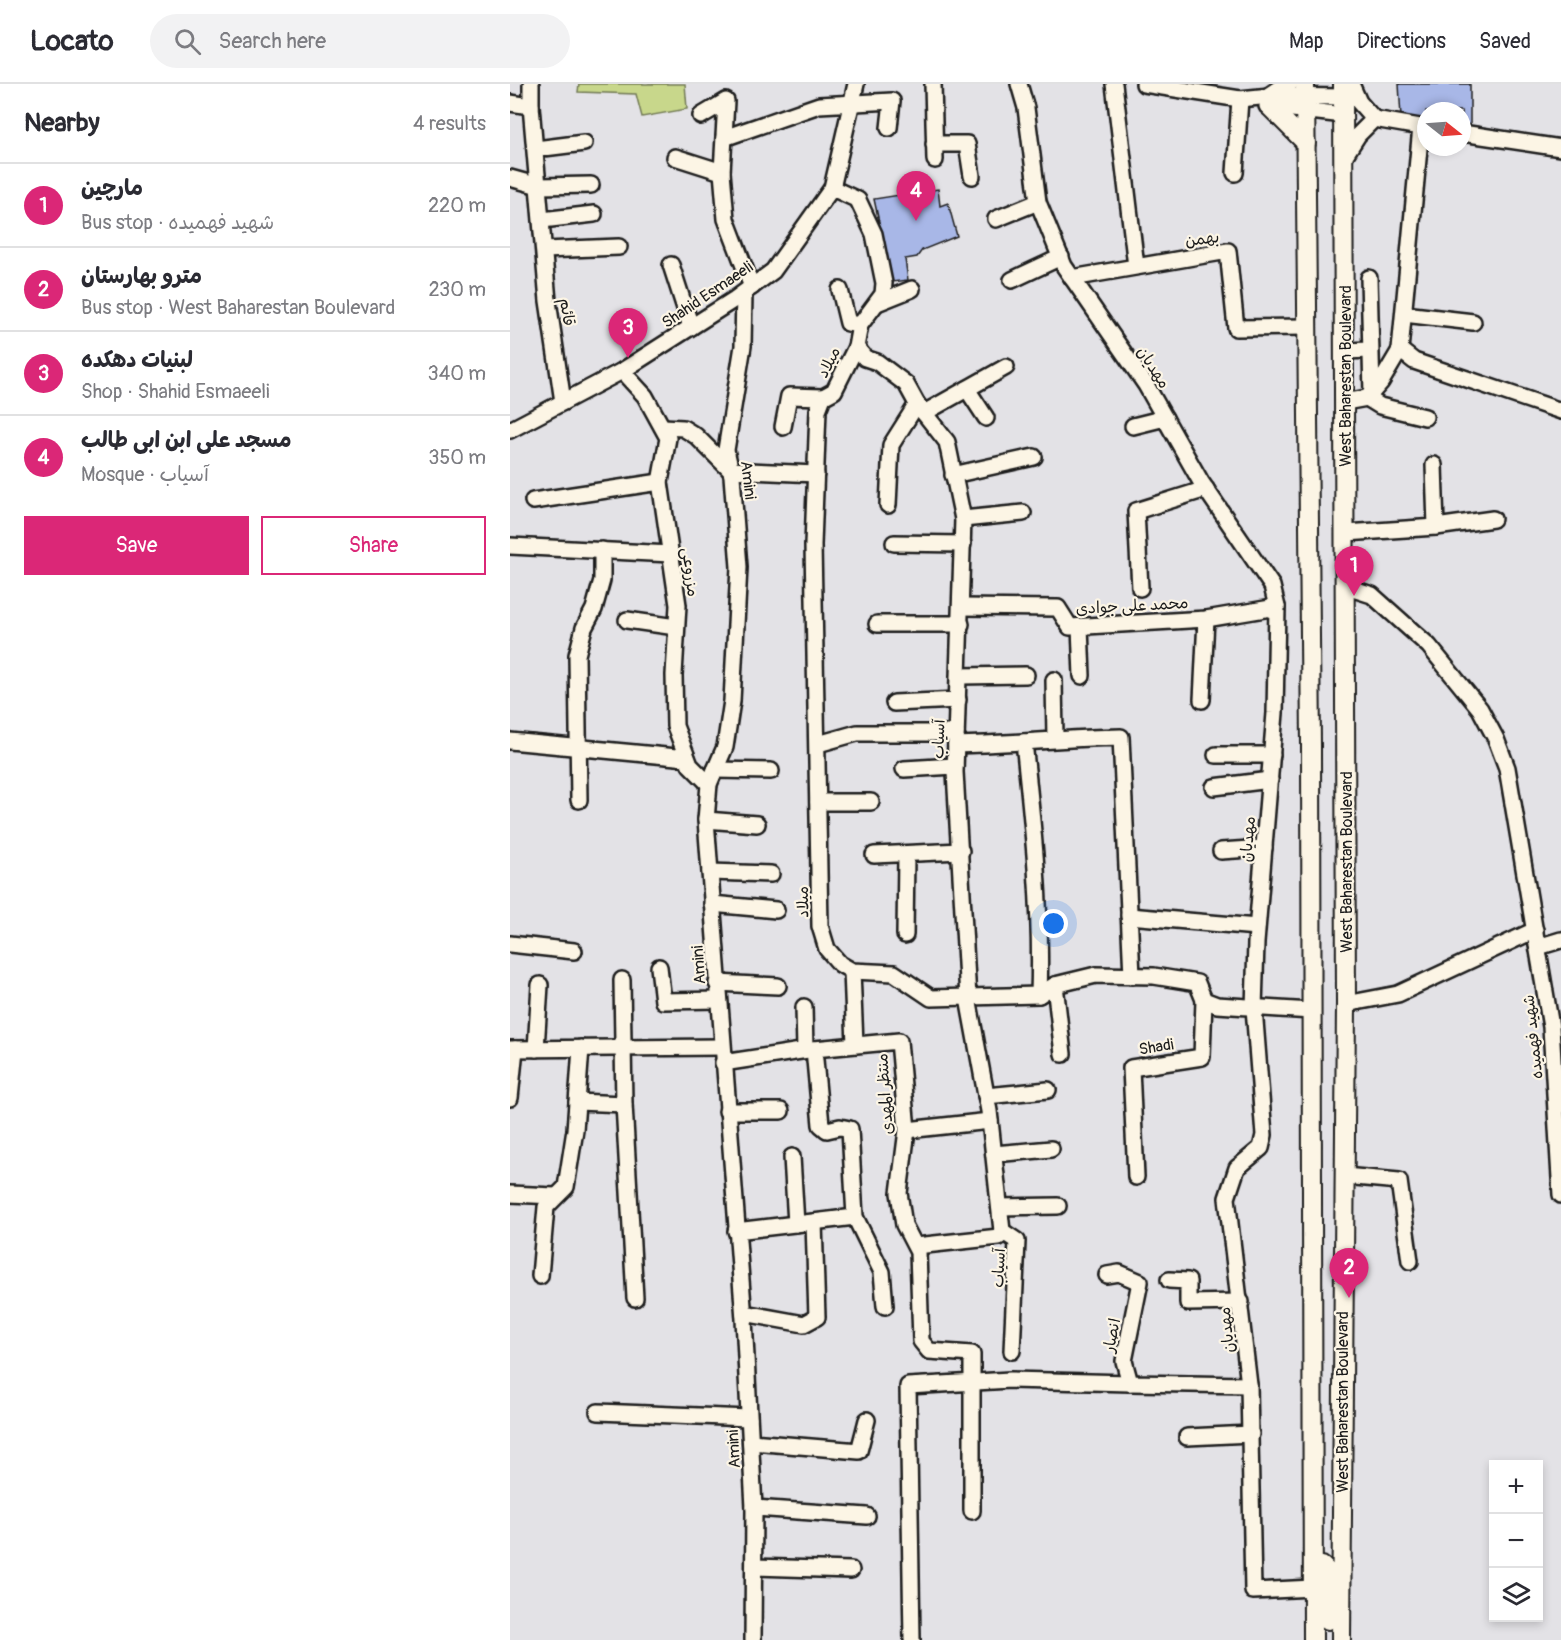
<!DOCTYPE html>
<meta charset="utf-8">
<style>
:root{--surface:#fff;--page:#f2f2f3;--text:#2b2b33;--muted:#7c7c81;--line:#e1e1e2;--accent:#db2777}
body{margin:0;font-family:Pangolin,"Playpen Sans Arabic",sans-serif;background:var(--page);color:var(--text)}
.controls{position:absolute;right:18px;bottom:18px;display:grid;overflow:hidden;border-radius:0px;box-shadow:0 3px 9px #0003}
.controls button{width:54px;height:54px;display:grid;place-items:center;padding:0;border:0;border-bottom:2px solid var(--line);background:var(--surface);color:var(--text);font:30px sans-serif}
.compass{position:absolute;left:907px;top:18px;width:54px;height:54px;border-radius:50%;background:var(--surface);box-shadow:0 3px 9px #0003;rotate:107deg}
.you{position:absolute;left:544px;top:840px;width:21px;height:21px;margin:-15px;border:4px solid #fff;border-radius:50%;background:#1a73e8;box-shadow:0 0 0 9px #1a73e833}
.badge{display:grid;place-items:center;width:39px;height:39px;border-radius:50%;background:var(--accent);color:#fff;font-size:20px;font-weight:700}
.pin{position:absolute;translate:-50% -50px;filter:drop-shadow(0 2px 3px #0008)}
.pin::after{content:'';position:absolute;top:32px;width:21px;height:18px;background:inherit;clip-path:polygon(0 0,100% 0,50% 100%)}
.list{margin:0;padding:0;list-style:none}
h2{display:flex;justify-content:space-between;align-items:center;height:78px;margin:0;padding:0 24px;font-size:26px}
h2 small{font-size:20px;font-weight:400;color:var(--muted)}
.list li{display:grid;grid-template-columns:39px 1fr auto;gap:18px;align-items:center;box-sizing:border-box;height:84px;padding:0 24px;border-top:2px solid var(--line)}
.list b{display:block;font-size:22px;white-space:nowrap}
.list p{margin:0;font-size:20px;white-space:nowrap;color:var(--muted)}
.list em{font-size:20px;font-style:normal;color:var(--muted)}
.actions{display:flex;gap:12px;padding:18px 24px}
.actions a{flex:1;padding:14px 0;border:2px solid var(--accent);border-radius:0px;text-align:center;font-size:21px;color:var(--accent)}
.actions .main{background:var(--accent);color:#fff}
.icon{flex:none;width:33px;height:33px;fill:none;stroke:currentColor;stroke-width:2;stroke-linecap:round;stroke-linejoin:round}
.map{position:relative;flex:none;width:1051px;height:1556px;overflow:hidden}
header{display:flex;align-items:center;gap:36px;box-sizing:border-box;height:84px;padding:0 30px;background:var(--surface);border-bottom:2px solid var(--line)}
header strong{font-size:28px}
nav{display:flex;gap:33px;margin-inline-start:auto;font-size:21px}
.search{width:420px;height:54px;background:var(--page);display:flex;align-items:center;gap:15px;box-sizing:border-box;padding:0 21px;border-radius:33px;color:var(--muted);font-size:22px}
main{display:flex}
aside{flex:1;background:var(--surface)}
.map>svg:first-child{display:block}
.green{fill:#c8d78b;stroke:#727a54;stroke-width:1.5}
.building{fill:#a8b7e7;stroke:#1c1c1c;stroke-width:1.5}
.lines{fill:none;stroke-linecap:round;stroke-linejoin:round}
.minor-casing{stroke:#1c1c1c;stroke-width:20}
.major-casing{stroke:#1c1c1c;stroke-width:22}
.minor{stroke:#fcf5e5;stroke-width:15}
.major{stroke:#fcf5e5;stroke-width:18}
.labels{text-anchor:middle;stroke-width:4.5;stroke-linejoin:round;paint-order:stroke}
.street-label{font-size:16px;fill:#1c1c1c;stroke:#fcf5e5}
</style>
<header>
<strong>Locato</strong>
<div class="search"><svg class="icon" aria-label="search" viewBox="0 0 24 24"><circle cx="10" cy="10" r="6"/><path d="M15 15l6 6"/></svg>Search here</div>
<nav><a>Map</a><a>Directions</a><a>Saved</a></nav>
</header>
<main>
<aside>
<h2>Nearby<small>4 results</small></h2>
<ul class="list">
<li><span class="badge">1</span><div><b>مارچین</b><p>Bus stop · شهید فهمیده</p></div><em>220 m</em></li>
<li><span class="badge">2</span><div><b>مترو بهارستان</b><p>Bus stop · West Baharestan Boulevard</p></div><em>230 m</em></li>
<li><span class="badge">3</span><div><b>لبنیات دهکده</b><p>Shop · Shahid Esmaeeli</p></div><em>340 m</em></li>
<li><span class="badge">4</span><div><b>مسجد علی ابن ابی طالب</b><p>Mosque · آسیاب</p></div><em>350 m</em></li>
</ul>
<div class="actions"><a class="main">Save</a><a>Share</a></div>
</aside>
<div class="map">
<svg width="1051" height="1556" viewBox="0 0 1051 1556">
<rect width="100%" height="100%" fill="#e3e2e6"/>
<filter id="ink" filterUnits="userSpaceOnUse"><feTurbulence type="fractalNoise" baseFrequency=".0167" numOctaves="2"/><feDisplacementMap in="SourceGraphic" scale="12" xChannelSelector="R" yChannelSelector="G"/><feConvolveMatrix kernelMatrix="1 2 1 2 8 2 1 2 1" color-interpolation-filters="sRGB"/></filter>
<g filter="url(#ink)">
<polygon class="green" points="69,0 175,0 177,25 132,33 126,10 68,8"/>
<g class="building">
<polygon points="889,0 960,0 960,43 952,42 952,27 916,27 916,36 891,33"/>
<polygon points="428,105 430,122 438,119 447,152 412,166 407,173 395,175 398,196 382,198 364,115"/>
</g>
<g class="lines">
<g class="minor-casing">
<g id="minor">
<polyline points="21,0 21,22 38,217 53,318"/>
<polyline points="423,0 425,76"/>
<polyline points="509,0 516,24 528,118 554,182 636,301 691,398 762,502 767,523 765,629 746,859 744,924 754,1051 751,1064 727,1084 717,1114 739,1301 743,1507 803,1504"/>
<polyline points="604,0 626,182"/>
<polyline points="634,0 730,15 760,12 833,13"/>
<polyline points="841,0 849,18 864,35 916,44"/>
<polyline points="0,19 21,22"/>
<polyline points="757,22 834,31"/>
<polyline points="191,32 216,17 212,88 216,135 242,203"/>
<polyline points="952,49 1051,64"/>
<polyline points="214,54 309,21 382,17 379,44"/>
<polyline points="424,60 457,60 462,92"/>
<polyline points="26,65 74,59"/>
<polyline points="165,73 212,88"/>
<polyline points="834,73 848,51 864,35"/>
<polyline points="725,89 730,15"/>
<polyline points="0,94 29,102 81,101"/>
<polyline points="322,104 348,116 364,150 374,199 373,210 350,241 346,263 355,274 367,278 396,300 407,320 437,358 453,435 445,688 458,914 479,1027 492,1147"/>
<polyline points="486,135 528,118"/>
<polyline points="32,136 84,130"/>
<polyline points="34,166 109,163"/>
<polyline points="161,181 181,243"/>
<polyline points="562,194 718,167 726,244 797,243"/>
<polyline points="859,194 862,309"/>
<polyline points="502,196 551,173"/>
<polyline points="330,206 338,239 350,241"/>
<polyline points="234,209 233,262 216,366 222,392 229,483 222,617 215,663 199,700 196,736 234,1235 244,1424 243,1556"/>
<polyline points="367,219 402,205"/>
<polyline points="894,230 963,238"/>
<polyline points="346,263 324,307 313,313 308,326 303,461 310,842 317,865 330,880 342,887 384,889 421,914 529,911 545,901 586,891 644,892 687,899 694,916 707,921 802,927"/>
<polyline points="890,266 904,277 1051,327"/>
<polyline points="835,267 860,266"/>
<polyline points="112,287 135,312 158,354 150,398 168,521 164,591 165,642 180,681 199,700"/>
<polyline points="457,305 476,334"/>
<polyline points="857,314 870,322 915,333"/>
<polyline points="835,318 857,314 871,298 890,266 911,43"/>
<polyline points="414,329 496,283"/>
<polyline points="623,342 655,334"/>
<polyline points="153,343 173,344 186,352 220,386 306,390"/>
<polyline points="273,343 279,312 313,313"/>
<polyline points="0,346 112,287 225,215 263,187 322,104 346,0"/>
<polyline points="924,381 926,443"/>
<polyline points="443,391 524,373"/>
<polyline points="23,417 150,398"/>
<polyline points="378,421 381,361 407,320"/>
<polyline points="453,435 513,429"/>
<polyline points="836,449 926,443 983,435"/>
<polyline points="384,459 453,460"/>
<polyline points="0,462 161,470"/>
<polyline points="837,503 862,511 919,562 970,625 986,655 997,684 1041,943 1051,1111"/>
<polyline points="630,504 626,427 696,405"/>
<polyline points="452,523 548,524 560,543 696,535 767,523"/>
<polyline points="117,536 166,543"/>
<polyline points="367,540 451,540"/>
<polyline points="570,543 572,592"/>
<polyline points="449,592 516,591"/>
<polyline points="544,596 545,654"/>
<polyline points="692,616 696,535"/>
<polyline points="384,619 448,616"/>
<polyline points="0,657 177,674"/>
<path d="M 514,658 C 523,742 532,826 529,911"/>
<polyline points="308,660 347,649 446,649"/>
<path d="M 446,661 C 501,660 555,654 611,653 L 622,892"/>
<polyline points="706,671 762,671"/>
<polyline points="394,685 445,682"/>
<polyline points="205,686 261,687"/>
<polyline points="704,703 760,696"/>
<polyline points="69,716 67,571 74,544 84,525 92,496 92,466"/>
<polyline points="308,718 361,718"/>
<polyline points="196,736 247,740"/>
<polyline points="711,767 754,764"/>
<polyline points="364,771 451,767"/>
<polyline points="200,788 261,790"/>
<polyline points="202,820 266,826"/>
<polyline points="619,832 747,843"/>
<polyline points="395,851 396,771"/>
<polyline points="0,860 64,867"/>
<polyline points="1028,863 1051,856"/>
<polyline points="149,883 153,917 209,916"/>
<polyline points="342,887 345,960"/>
<polyline points="112,896 114,1020 125,1214"/>
<polyline points="207,899 268,902"/>
<polyline points="545,901 553,970"/>
<polyline points="836,920 888,910 1025,846"/>
<polyline points="294,923 295,966"/>
<polyline points="0,965 212,963"/>
<polyline points="26,965 30,901"/>
<polyline points="304,965 311,1041 317,1046 330,1043 340,1045 345,1133 372,1188 375,1222"/>
<polyline points="213,979 304,965 389,957 397,1046 389,1109 394,1141 408,1168 411,1257 419,1267 462,1270 462,1427"/>
<polyline points="476,1012 538,1006"/>
<polyline points="0,1014 5,965"/>
<polyline points="67,1018 114,1020"/>
<polyline points="217,1027 271,1027"/>
<polyline points="397,1046 480,1037"/>
<polyline points="484,1070 541,1065"/>
<polyline points="282,1073 286,1140"/>
<polyline points="834,1092 889,1097 900,1177"/>
<polyline points="626,1093 621,984 692,973 694,916"/>
<polyline points="0,1110 45,1112"/>
<polyline points="490,1123 548,1122"/>
<polyline points="226,1147 345,1133"/>
<polyline points="492,1147 507,1157 502,1267"/>
<polyline points="406,1162 489,1153 492,1147"/>
<polyline points="597,1191 609,1189 630,1198 614,1277 620,1299 739,1301"/>
<polyline points="30,1192 36,1123 56,1103 65,1046 71,964"/>
<polyline points="659,1196 678,1197 678,1219 731,1218"/>
<polyline points="234,1229 294,1240 307,1233 304,1138"/>
<polyline points="88,1328 239,1334"/>
<polyline points="677,1353 741,1350"/>
<polyline points="241,1358 349,1367 357,1336"/>
<polyline points="244,1424 357,1432"/>
<polyline points="244,1483 341,1486"/>
<polyline points="402,1556 398,1302 500,1296 620,1299"/>
</g>
</g>
<g class="major-casing">
<g id="major">
<polyline points="795,0 801,662 803,1556"/>
<polyline points="760,12 778,0"/>
<polyline points="760,23 796,59"/>
<polyline points="803,1484 812,1482 818,1488 818,1536"/>
<polyline points="831,1556 836,920 833,0"/>
</g>
</g>
<use href="#minor" class="minor"/>
<use href="#major" class="major"/>
</g>
</g>
<g class="labels">
<g class="street-label">
<text transform="translate(692 154) rotate(-7)" y="6">بهمن</text>
<text transform="translate(197 210) rotate(-34)" y="6">Shahid Esmaeeli</text>
<text transform="translate(58 228) rotate(82)" y="6">قائم</text>
<text transform="translate(318 278) rotate(-63)" y="6">میلاد</text>
<text transform="translate(644 283) rotate(57)" y="6">مهدیان</text>
<text transform="translate(835 292) rotate(-90)" y="6">West Baharestan Boulevard</text>
<text transform="translate(239 396) rotate(83)" y="6">Amini</text>
<text transform="translate(181 488) rotate(83)" y="6">مزروعی</text>
<text transform="translate(622 521) rotate(-3)" y="6">محمد علی جوادی</text>
<text transform="translate(428 655) rotate(-88)" y="6">آسیاب</text>
<text transform="translate(737 755) rotate(-85)" y="6">مهدیان</text>
<text transform="translate(836 778) rotate(-90)" y="6">West Baharestan Boulevard</text>
<text transform="translate(292 818) rotate(-91)" y="6">میلاد</text>
<text transform="translate(188 881) rotate(-94)" y="6">Amini</text>
<text transform="translate(1022 953) rotate(-96)" y="6">شهید فهمیده</text>
<text transform="translate(646 962) rotate(-9)" y="6">Shadi</text>
<text transform="translate(374 1010) rotate(-94)" y="6">منتظر المهدی</text>
<text transform="translate(488 1184) rotate(-87)" y="6">آسیاب</text>
<text transform="translate(716 1246) rotate(-96)" y="6">مهدیان</text>
<text transform="translate(601 1251) rotate(-79)" y="6">انصار</text>
<text transform="translate(832 1318) rotate(-90)" y="6">West Baharestan Boulevard</text>
<text transform="translate(223 1365) rotate(-93)" y="6">Amini</text>
</g>
</g>
</svg>
<div class="controls">
<button>+</button>
<button>−</button>
<button><svg class="icon" aria-label="layers" viewBox="0 0 24 24"><path d="M12 4l9 5-9 5-9-5zM3 14l9 5 9-5"/></svg></button>
</div>
<svg class="compass" viewBox="-18 -18 36 36"><path d="M0-13l5 13h-10z" fill="#e53935"/><path d="M0 13l5-13h-10z" fill="#7c7c81"/></svg>
<div class="you"></div>
<div class="pin badge" style="left:844px;top:512px">1</div>
<div class="pin badge" style="left:839px;top:1214px">2</div>
<div class="pin badge" style="left:118px;top:274px">3</div>
<div class="pin badge" style="left:406px;top:137px">4</div>
</div>
</main>
